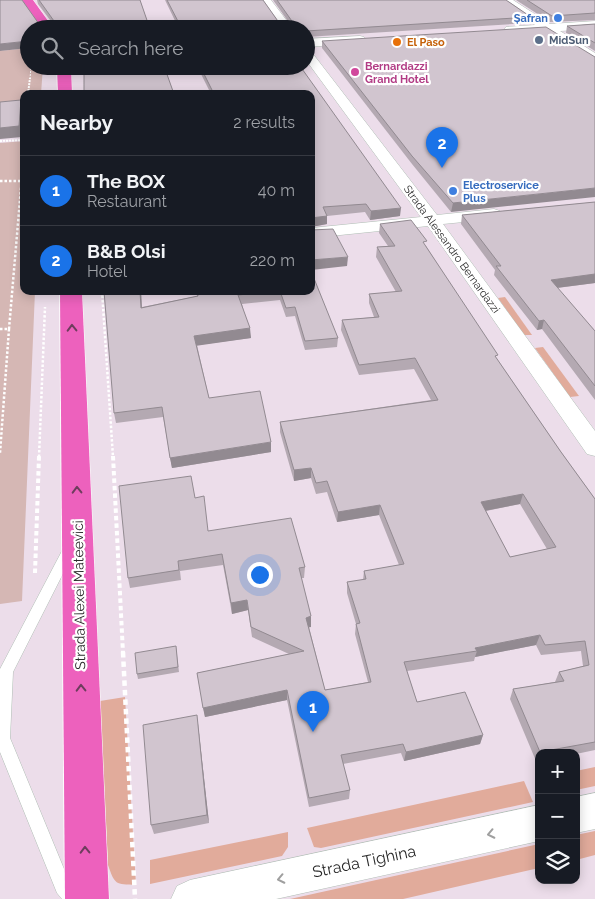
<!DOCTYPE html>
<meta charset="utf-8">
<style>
:root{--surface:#171b24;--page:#20242c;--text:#f1f3f6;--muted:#9ea1a6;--line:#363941;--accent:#1a73e8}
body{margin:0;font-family:Raleway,sans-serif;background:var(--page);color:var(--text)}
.controls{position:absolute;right:15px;bottom:15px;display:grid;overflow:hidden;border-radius:10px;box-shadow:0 2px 12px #0003}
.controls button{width:45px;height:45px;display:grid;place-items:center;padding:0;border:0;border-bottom:1px solid var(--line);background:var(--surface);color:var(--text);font:25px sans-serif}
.you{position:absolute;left:259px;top:574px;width:18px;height:18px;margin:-12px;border:4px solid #fff;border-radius:50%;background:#1a73e8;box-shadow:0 0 0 8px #1a73e833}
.badge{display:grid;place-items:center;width:32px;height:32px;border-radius:50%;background:var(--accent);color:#fff;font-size:16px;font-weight:700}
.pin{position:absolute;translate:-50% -41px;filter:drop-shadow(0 1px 2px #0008)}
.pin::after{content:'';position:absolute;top:26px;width:18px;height:15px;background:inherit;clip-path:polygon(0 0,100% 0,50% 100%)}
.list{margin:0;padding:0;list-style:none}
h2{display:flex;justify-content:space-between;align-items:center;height:65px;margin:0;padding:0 20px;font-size:21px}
h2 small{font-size:16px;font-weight:400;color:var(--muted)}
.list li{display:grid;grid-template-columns:32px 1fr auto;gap:15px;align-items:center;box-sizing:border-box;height:70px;padding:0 20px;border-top:1px solid var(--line)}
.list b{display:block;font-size:19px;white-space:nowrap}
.list p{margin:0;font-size:16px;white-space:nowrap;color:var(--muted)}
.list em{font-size:16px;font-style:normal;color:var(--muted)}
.icon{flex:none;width:28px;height:28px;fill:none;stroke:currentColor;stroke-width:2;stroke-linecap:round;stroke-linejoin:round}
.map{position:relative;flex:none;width:595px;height:899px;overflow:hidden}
.search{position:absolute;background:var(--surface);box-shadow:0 2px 12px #0003;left:20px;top:20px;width:295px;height:55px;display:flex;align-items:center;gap:12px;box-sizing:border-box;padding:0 18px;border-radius:28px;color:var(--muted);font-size:19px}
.panel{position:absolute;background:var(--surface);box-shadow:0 2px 12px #0003;left:20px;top:90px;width:295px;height:205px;border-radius:10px}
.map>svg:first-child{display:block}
.green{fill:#e1ab9b}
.cemetery{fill:#d5b7b4}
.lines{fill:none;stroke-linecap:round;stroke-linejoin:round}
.service-casing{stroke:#b0beb5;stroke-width:1}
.minor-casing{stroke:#b0beb5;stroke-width:1}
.secondary-casing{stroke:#b0beb5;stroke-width:1}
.primary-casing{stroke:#fff;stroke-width:1}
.path-far4{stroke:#fff;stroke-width:1;stroke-dasharray:2 1;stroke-linecap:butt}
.path-far3{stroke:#fff;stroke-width:2;stroke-dasharray:2 1;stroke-linecap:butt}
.path-far2{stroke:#fff;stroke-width:2.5;stroke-dasharray:2.5 2;stroke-linecap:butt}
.path-far1{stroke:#fff;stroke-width:4;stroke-dasharray:4.5 3;stroke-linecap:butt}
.path{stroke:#fff;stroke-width:4.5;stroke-dasharray:5.5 4;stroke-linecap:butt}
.service{fill:#fff;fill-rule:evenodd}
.minor{fill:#fff;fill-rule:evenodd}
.secondary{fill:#fff;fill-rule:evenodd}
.primary{fill:#ed61bd;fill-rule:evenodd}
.wall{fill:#b4a9b2;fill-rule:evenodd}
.shaded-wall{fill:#928a91}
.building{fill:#d1c5cf;stroke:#928a91;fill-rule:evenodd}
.oneway{stroke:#6e3d5d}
.oneway2{stroke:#9f9f9f}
.shop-dot{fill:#3f7fe0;stroke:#fff;stroke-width:2}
.service-dot{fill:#5c6f8a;stroke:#fff;stroke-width:2}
.food-dot{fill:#e8710a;stroke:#fff;stroke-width:2}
.hotel-dot{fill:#d1479c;stroke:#fff;stroke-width:2}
.labels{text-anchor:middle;stroke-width:4.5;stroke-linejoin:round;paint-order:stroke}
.far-shop-label{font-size:11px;font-weight:bold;fill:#366cbe;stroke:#fff;text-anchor:end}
.far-service-label{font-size:11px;font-weight:bold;fill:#4e5e75;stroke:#fff;text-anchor:start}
.far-food-label{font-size:11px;font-weight:bold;fill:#c56008;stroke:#fff;text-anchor:start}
.far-hotel-label{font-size:11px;font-weight:bold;fill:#b23c85;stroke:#fff;text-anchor:start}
.far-street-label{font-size:11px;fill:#2a2a2a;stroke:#fff}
.street-label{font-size:14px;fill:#2a2a2a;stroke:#fff}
.near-street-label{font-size:16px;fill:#2a2a2a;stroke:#fff}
</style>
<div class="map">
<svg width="595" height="899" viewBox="0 0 595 899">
<rect width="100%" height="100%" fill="#ecddea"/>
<g class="green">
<polygon points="505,297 532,335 524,335 498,298"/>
<polygon points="543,347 579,396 570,397 535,348"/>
<path d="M 125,697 L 136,885 C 115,884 115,885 108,865 L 100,701 Z"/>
<polygon points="595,767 595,786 576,790 576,771"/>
<polygon points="524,781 533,802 321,848 314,847 307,828"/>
<polygon points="595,831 595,855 576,860 576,835"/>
<polygon points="288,832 288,847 282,856 150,884 150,860"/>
<polygon points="539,844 539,868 403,899 290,899"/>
</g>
<g class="cemetery">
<polygon points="29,48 29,66 43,66 41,94 24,94 24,106 0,107 0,51"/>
<polygon points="24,141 24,291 35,291 22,601 0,604 0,143"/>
</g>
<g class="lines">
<g class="service-casing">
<polygon id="service" points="69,545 74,547 75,550 13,672 10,738 69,881 81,893 84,899 62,899 57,893 0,752 0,669 64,547"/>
</g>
<g class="minor-casing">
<g id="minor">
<polygon points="261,0 271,0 293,29 282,29"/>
<polygon points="306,49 310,50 437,215 494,209 500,211 502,214 494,219 443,224 595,431 595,456 587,454 428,226 311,238 311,228 421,217 306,60"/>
<polygon points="595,793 595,829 576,833 576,797"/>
<polygon points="539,805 539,841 276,899 171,899 177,886 190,880"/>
</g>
</g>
<g class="secondary-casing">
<g id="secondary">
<polygon points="499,0 513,0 550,24 595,21 595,29 560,31 595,53 595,63 545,32 506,33 504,30 506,27 535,25"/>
<polygon points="360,36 364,37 366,40 364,43 306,47 306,39"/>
</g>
</g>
<g class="primary-casing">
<g id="primary">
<polygon points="21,0 33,0 54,29 42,29"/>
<polygon points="57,66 71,66 72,94 58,94"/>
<polygon points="60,291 82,291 109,899 65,899"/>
</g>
</g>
<polyline class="path-far4" points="30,79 31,66"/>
<g class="path-far3">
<polyline points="28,94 30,78"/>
<polyline points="0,141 24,140"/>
<polyline points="22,177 24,158"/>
</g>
<g class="path-far2">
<polyline points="0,181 21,181"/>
<polyline points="102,291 113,457"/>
<polyline points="0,329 9,329 0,453"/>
<polyline points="9,329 22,176"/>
<polyline points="39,457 45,307"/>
</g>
<g class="path-far1">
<polyline points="113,456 123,653"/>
<polyline points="35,573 39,456"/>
</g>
<polyline class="path" points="123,652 135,899"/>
<use href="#service" class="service"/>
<use href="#minor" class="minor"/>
<use href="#secondary" class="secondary"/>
<use href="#primary" class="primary"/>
</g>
<g class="wall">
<polygon points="37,0 140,0 150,29 29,29 39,24 53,24 38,4"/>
<polygon points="165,0 263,0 280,24 290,24 273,0 506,0 531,17 529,23 306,37 306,29 179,29"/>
<polygon points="516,0 595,0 595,20 550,22"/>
<polygon points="595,24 595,51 566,33 567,26"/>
<polygon points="322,41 595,57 451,212 412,164 322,48"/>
<polygon points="197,66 300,66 400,216 370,220 365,212 327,216 327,224 311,227 311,94 211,94"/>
<polygon points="595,202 595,283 557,288 595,331 595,400 542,329 537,330 494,275 495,270 461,224 462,215"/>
<path d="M 380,224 L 426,246 L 497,359 L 561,452 L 595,499 L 595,750 L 576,754 L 576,753 L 539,753 L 539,761 L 536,761 L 510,699 L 513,689 L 555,682 L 559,672 L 583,666 L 581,651 L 541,655 L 536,645 L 475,657 L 474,661 L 407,671 L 417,702 L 483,735 L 480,744 L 404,761 L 401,753 L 343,764 L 350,790 L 349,799 L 309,807 L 287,700 L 205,717 L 197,673 L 289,654 L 252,637 L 248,610 L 232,614 L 223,565 L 180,571 L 181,580 L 130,588 L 128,578 L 195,498 L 208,531 L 305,567 L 304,578 L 301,578 L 311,627 L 309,627 L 325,690 L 368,682 L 355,634 L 356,624 L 347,593 L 347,582 L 363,580 L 364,571 L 399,565 L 379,515 L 337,522 L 327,492 L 316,494 L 311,478 L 294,481 L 280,432 L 280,422 L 431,400 L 414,369 L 359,375 L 341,330 L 342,320 L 374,317 L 369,303 L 369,294 L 396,292 L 376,257 L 377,247 L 388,246 L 379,233 ZM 520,504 L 547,549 L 510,557 L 486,511 Z"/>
<polygon points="141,291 142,307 197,296 197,291 311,291 338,338 337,347 305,350 295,316 286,317 280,300 242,304 251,338 197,345 209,398 271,452 172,468 163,417 116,423 114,413"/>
<polygon points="176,646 179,672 138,679 137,674"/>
<polygon points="198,724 209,823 154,834 151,825"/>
</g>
<g class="shaded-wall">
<polygon points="29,41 29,48 0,51 0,44"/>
<polygon points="21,100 24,111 22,137 0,139 0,128"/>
<polygon points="595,188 595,197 451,212 453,203"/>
<polygon points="401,208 400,216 370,220 371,211"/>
<polygon points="327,216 327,224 311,227 311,218"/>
<polygon points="348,257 347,266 311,270 311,260"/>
<polygon points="595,274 595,283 548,289 551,280"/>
<polygon points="140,291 141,291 142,317 141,308"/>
<polygon points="544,320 542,329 537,330 539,321"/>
<polygon points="250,328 251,338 195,346 194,336"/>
<polygon points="271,442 271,452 172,468 170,458"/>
<polygon points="311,468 311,478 294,481 294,470"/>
<polygon points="523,494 520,504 479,512 481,502"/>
<polygon points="380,505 379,515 337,522 338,512"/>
<polygon points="247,600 248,610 232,614 231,603"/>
<polygon points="311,616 311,627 306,628 306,618"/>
<polygon points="540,635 536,645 475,657 477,651 475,648"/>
<polygon points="287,690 287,700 205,717 203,708"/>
<polygon points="197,715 209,823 207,815"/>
<polygon points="483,735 480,744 404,761 406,752"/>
</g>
<g class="building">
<polygon points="0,0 22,0 39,24 53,24 54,21 39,0 140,0 150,29 29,29 29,41 0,44"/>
<polygon points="167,0 263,0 280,24 294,24 277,0 506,0 531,17 306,31 306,29 182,29"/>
<polygon points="527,0 595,0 595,13 552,16"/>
<polygon points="595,24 595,43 567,26"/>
<polygon points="546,27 595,57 595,188 453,203 412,156 322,41"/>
<polygon points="84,66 164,66 174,94 84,94"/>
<polygon points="200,66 300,66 401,208 371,211 366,204 323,207 327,216 311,218 311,94 214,94"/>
<polygon points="21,100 19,126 0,128 0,102"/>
<polygon points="595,202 595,274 551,280 595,331 595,386 544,320 539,321 496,266 501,266 462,215"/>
<path d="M 411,220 L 427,241 L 423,242 L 498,355 L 495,356 L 561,452 L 595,499 L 595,742 L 540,752 L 513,689 L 564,681 L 559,672 L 589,665 L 585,641 L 545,645 L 540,635 L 475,648 L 477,651 L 404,662 L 417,702 L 465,692 L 483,735 L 406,752 L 403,744 L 341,755 L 350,790 L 309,798 L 287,690 L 203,708 L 197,673 L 304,651 L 251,627 L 247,600 L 231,603 L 222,554 L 178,561 L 179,570 L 128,578 L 119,486 L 191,476 L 195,498 L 204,496 L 208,531 L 291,518 L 305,567 L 299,568 L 311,616 L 306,618 L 325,690 L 371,682 L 356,624 L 360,623 L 347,582 L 366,579 L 364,571 L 404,564 L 380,505 L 338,512 L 327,481 L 316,483 L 311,468 L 294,470 L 280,422 L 438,400 L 415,358 L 359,365 L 342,320 L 379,317 L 369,294 L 402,291 L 377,247 L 395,246 L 380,224 ZM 523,494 L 556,547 L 510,557 L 481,502 Z"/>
<polygon points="333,229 348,257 311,260 311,230"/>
<polygon points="311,271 338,338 305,341 295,307 286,308 280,291 311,291"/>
<polygon points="104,291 140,291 141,308 198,296 197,291 278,291 238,295 250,328 194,336 209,398 260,391 271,442 170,458 162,407 114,413"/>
<polygon points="176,646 178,667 137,674 135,653"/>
<polygon points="197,715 207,815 151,825 143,725"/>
</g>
<defs><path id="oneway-chevron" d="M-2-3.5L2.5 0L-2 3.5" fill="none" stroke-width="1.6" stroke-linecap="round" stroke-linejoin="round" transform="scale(1.25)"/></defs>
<g class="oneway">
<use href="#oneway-chevron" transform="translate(72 328) rotate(-91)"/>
<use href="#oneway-chevron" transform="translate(77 490) rotate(-91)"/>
<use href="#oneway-chevron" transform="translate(81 688) rotate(-91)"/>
<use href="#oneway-chevron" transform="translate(85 850) rotate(-91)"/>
</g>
<g class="oneway2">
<use href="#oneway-chevron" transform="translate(491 834) rotate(168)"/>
<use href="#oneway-chevron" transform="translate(281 879) rotate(168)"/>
</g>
<g class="shop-dot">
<circle cx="558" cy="18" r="5"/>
<circle cx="453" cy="191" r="5"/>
</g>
<circle class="service-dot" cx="539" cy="40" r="5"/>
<circle class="food-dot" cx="397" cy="42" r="5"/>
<circle class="hotel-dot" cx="355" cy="72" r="5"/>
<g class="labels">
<g class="far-shop-label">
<text x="548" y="22">Șafran</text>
<text x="463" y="189" text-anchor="start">Electroservice<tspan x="463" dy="13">Plus</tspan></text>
</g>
<g class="far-service-label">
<text x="549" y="44">MidSun</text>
</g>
<g class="far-food-label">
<text x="407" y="46">El Paso</text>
</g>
<g class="far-hotel-label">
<text x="365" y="70">Bernardazzi<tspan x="365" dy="13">Grand Hotel</tspan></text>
</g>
<g class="far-street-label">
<text transform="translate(452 249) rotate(54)" y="4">Strada Alessandro Bernardazzi</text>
</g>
<g class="street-label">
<text transform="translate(79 595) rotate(-91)" y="5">Strada Alexei Mateevici</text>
</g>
<g class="near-street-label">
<text transform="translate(364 861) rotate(-12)" y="6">Strada Tighina</text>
</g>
</g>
</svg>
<div class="controls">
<button>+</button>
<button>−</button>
<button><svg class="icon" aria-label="layers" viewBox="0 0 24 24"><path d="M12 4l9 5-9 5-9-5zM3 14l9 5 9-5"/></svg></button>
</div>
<div class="you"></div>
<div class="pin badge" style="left:313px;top:732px">1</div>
<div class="pin badge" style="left:442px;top:168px">2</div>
<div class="search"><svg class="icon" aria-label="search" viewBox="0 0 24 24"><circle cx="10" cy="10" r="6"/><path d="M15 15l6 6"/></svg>Search here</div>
<section class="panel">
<h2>Nearby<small>2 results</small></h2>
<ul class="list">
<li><span class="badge">1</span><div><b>The BOX</b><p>Restaurant</p></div><em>40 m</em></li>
<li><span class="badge">2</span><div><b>B&amp;B Olsi</b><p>Hotel</p></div><em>220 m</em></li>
</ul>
</section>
</div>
